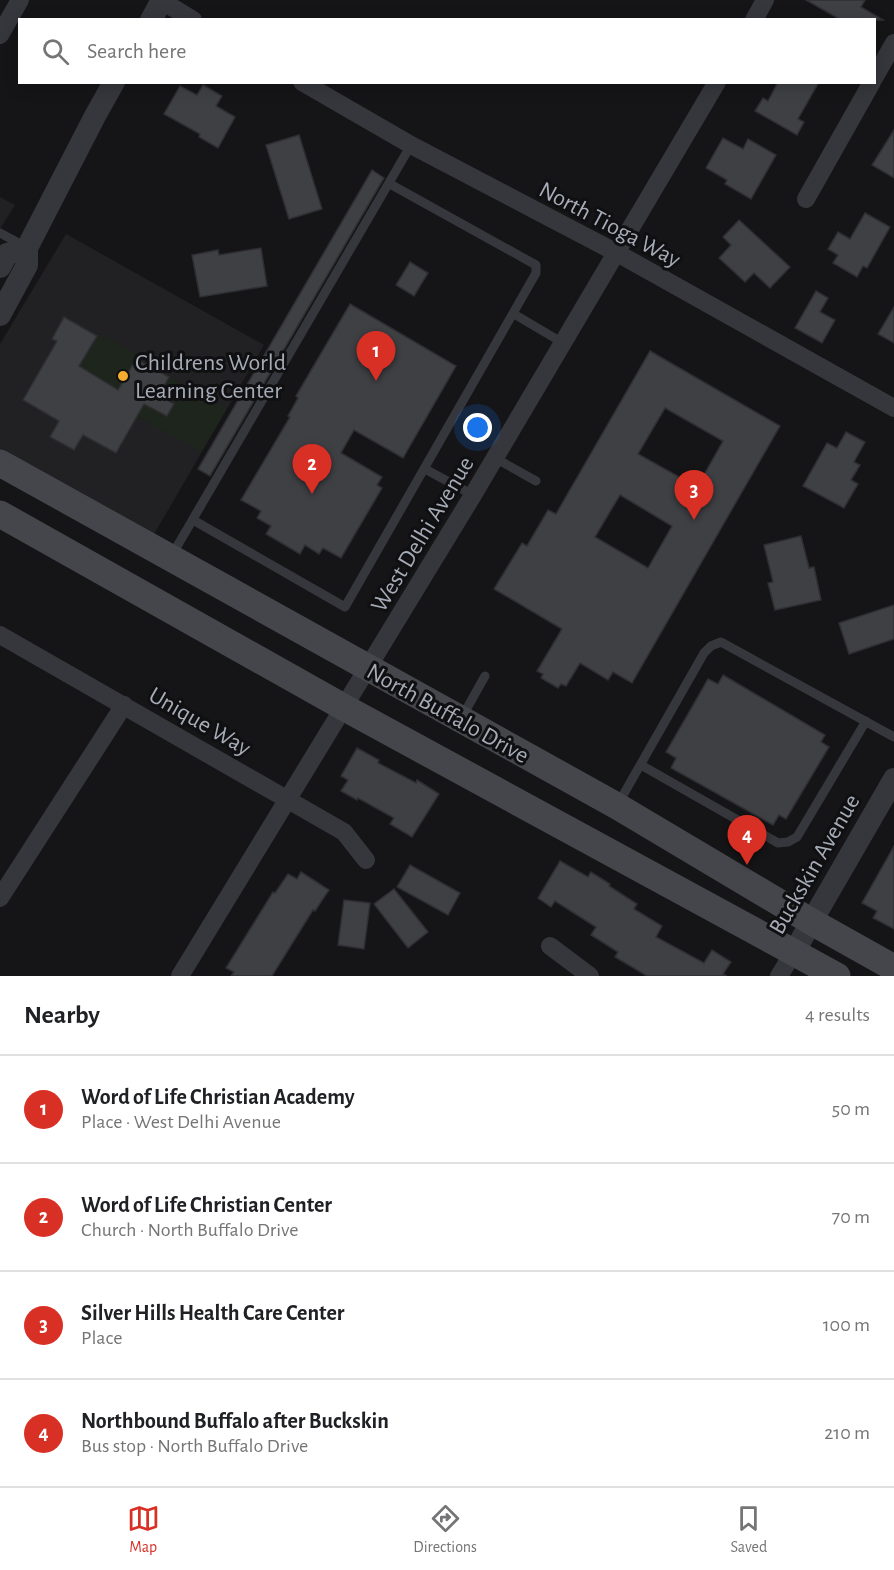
<!DOCTYPE html>
<meta charset="utf-8">
<style>
:root{--surface:#fff;--page:#f2f2f2;--text:#202124;--muted:#757577;--line:#e0e0e0;--accent:#d93025}
body{margin:0;font-family:"Alegreya Sans",sans-serif;background:var(--page);color:var(--text)}
.you{position:absolute;left:478px;top:428px;width:21px;height:21px;margin:-15px;border:4px solid #fff;border-radius:50%;background:#1a73e8;box-shadow:0 0 0 9px #1a73e833}
.badge{display:grid;place-items:center;width:39px;height:39px;border-radius:50%;background:var(--accent);color:#fff;font-size:20px;font-weight:700}
.pin{position:absolute;translate:-50% -50px;filter:drop-shadow(0 2px 3px #0008)}
.pin::after{content:'';position:absolute;top:32px;width:21px;height:18px;background:inherit;clip-path:polygon(0 0,100% 0,50% 100%)}
.list{margin:0;padding:0;list-style:none}
h2{display:flex;justify-content:space-between;align-items:center;height:78px;margin:0;padding:0 24px;font-size:26px}
h2 small{font-size:20px;font-weight:400;color:var(--muted)}
.list li{display:grid;grid-template-columns:39px 1fr auto;gap:18px;align-items:center;box-sizing:border-box;height:108px;padding:0 24px;border-top:2px solid var(--line)}
.list b{display:block;font-size:22px;white-space:nowrap}
.list p{margin:0;font-size:20px;white-space:nowrap;color:var(--muted)}
.list em{font-size:20px;font-style:normal;color:var(--muted)}
.icon{flex:none;width:33px;height:33px;fill:none;stroke:currentColor;stroke-width:2;stroke-linecap:round;stroke-linejoin:round}
.map{position:relative;flex:none;width:894px;height:976px;overflow:hidden}
.search{position:absolute;background:var(--surface);box-shadow:0 3px 15px #0003;left:18px;right:18px;top:18px;height:66px;display:flex;align-items:center;gap:15px;box-sizing:border-box;padding:0 21px;border-radius:0px;color:var(--muted);font-size:22px}
.sheet{height:510px;background:var(--surface)}
nav{display:flex;justify-content:space-around;align-items:center;box-sizing:border-box;height:84px;border-top:2px solid var(--line);background:var(--surface);font-size:16px;color:var(--muted)}
nav a{display:grid;justify-items:center;gap:3px}
nav .on{color:var(--accent)}
.map>svg:first-child{display:block}
.built{fill:#212124}
.green{fill:#1d251d}
.building{fill:#3f4044;stroke:#2f2f33;stroke-width:1.5;fill-rule:evenodd}
.lines{fill:none;stroke-linecap:round;stroke-linejoin:round}
.service{stroke:#36373c;stroke-width:9}
.minor{stroke:#36373c;stroke-width:18}
.tertiary{stroke:#36373c;stroke-width:22}
.secondary{stroke:#44464c;stroke-width:27}
.poi-dot{fill:#f5ac2f;stroke:#101012;stroke-width:2}
.labels{text-anchor:middle;stroke-width:6;stroke-linejoin:round;paint-order:stroke}
.street-label{font-size:24px;fill:#a6acb7;stroke:#101012}
.poi-label{font-size:24px;fill:#a6acb7;stroke:#101012;text-anchor:start}
</style>
<div class="map">
<svg width="894" height="976" viewBox="0 0 894 976">
<rect width="100%" height="100%" fill="#151517"/>
<g class="built">
<polygon points="0,197 15,205 0,229"/>
<polygon points="66,234 264,345 153,536 0,451 0,344"/>
</g>
<g class="green">
<polygon points="99,333 138,355 106,410 67,388"/>
<polygon points="169,377 227,408 201,452 137,416 149,394 157,398"/>
</g>
<g class="building">
<polygon points="806,0 865,0 861,7 883,20 841,20"/>
<polygon points="778,82 819,82 798,119 804,122 797,135 755,111 763,98 768,101"/>
<polygon points="203,85 222,96 216,106 235,117 218,148 199,137 200,134 164,114 180,86 197,95"/>
<polygon points="894,130 894,178 872,165"/>
<polygon points="299,135 322,209 289,219 266,145"/>
<polygon points="723,138 743,149 748,139 776,155 751,199 725,184 727,180 706,168"/>
<polygon points="372,170 384,178 210,476 198,469"/>
<polygon points="865,213 890,227 867,268 863,266 857,277 833,263 838,255 828,249 838,232 850,239"/>
<polygon points="739,220 790,267 770,288 754,273 745,282 719,258 731,245 723,237"/>
<polygon points="261,248 267,286 200,297 192,255 218,250 219,255"/>
<polygon points="410,262 428,273 414,296 396,285"/>
<polygon points="816,291 828,298 820,312 835,320 822,343 795,328"/>
<polygon points="350,304 456,366 403,458 354,430 341,453 382,477 377,485 382,488 341,558 323,548 319,554 305,545 300,554 266,534 271,526 257,518 261,511 241,500 290,417 288,416 298,398 296,396"/>
<polygon points="894,307 894,343 878,334"/>
<polygon points="64,317 97,336 79,366 118,390 136,359 169,377 159,395 174,404 167,416 144,404 116,453 83,435 74,450 50,437 59,421 23,400 57,341 52,339"/>
<path d="M 650,351 L 780,426 L 632,683 L 613,672 L 608,680 L 580,663 L 566,686 L 561,684 L 558,688 L 541,678 L 543,674 L 537,671 L 562,629 L 494,589 L 522,543 L 527,546 L 548,510 L 556,514 ZM 665,408 L 723,441 L 697,487 L 638,454 ZM 620,495 L 672,526 L 648,568 L 595,537 Z"/>
<polygon points="846,432 865,442 854,462 860,465 851,480 858,484 844,508 803,486 827,443 837,448"/>
<polygon points="801,536 809,568 814,567 821,600 775,610 768,583 773,582 764,545"/>
<polygon points="894,605 894,639 849,654 839,623"/>
<polygon points="723,675 825,735 821,742 829,747 786,819 779,815 773,825 671,768 676,758 666,752 692,707 708,679 718,684"/>
<polygon points="357,748 379,760 378,763 416,783 417,780 439,794 412,837 390,824 394,818 358,798 357,800 341,791 348,780 341,776"/>
<polygon points="894,846 894,929 873,918 877,911 862,903"/>
<polygon points="560,861 588,877 591,872 610,884 609,886 637,904 634,909 662,926 656,937 704,963 712,950 731,962 723,974 727,976 647,976 615,957 618,952 591,935 596,927 555,901 551,907 538,898"/>
<polygon points="410,865 460,893 448,915 397,887"/>
<polygon points="301,872 329,890 315,911 313,910 272,976 231,976 234,972 226,968 273,892 275,893 288,874 297,879"/>
<polygon points="394,889 428,932 408,948 374,904"/>
<polygon points="344,900 370,903 364,949 338,945"/>
</g>
<g class="lines">
<g class="service">
<polyline points="0,233 24,246"/>
<polyline points="514,314 563,343"/>
<polyline points="495,458 536,481"/>
<polyline points="425,469 473,495"/>
<polyline points="193,520 345,607 536,273 536,265 390,184"/>
<polyline points="172,555 411,145"/>
<polyline points="462,717 485,676"/>
<polyline points="641,765 778,843 788,842 797,837 866,721"/>
<polyline points="618,804 704,653 711,646 721,642 894,737"/>
</g>
<g class="minor">
<polyline points="162,1 193,20"/>
<polyline points="754,20 765,0"/>
<polyline points="0,35 20,0"/>
<polyline points="874,78 894,43"/>
<polyline points="302,82 411,145 617,253 894,408"/>
<polyline points="806,199 872,82"/>
<polyline points="0,635 344,832 366,860"/>
<polyline points="0,898 124,705"/>
<polyline points="550,946 590,976"/>
<polyline points="180,976 473,495 717,82"/>
<polyline points="779,976 794,952"/>
</g>
<g class="tertiary">
<polyline points="151,20 162,0"/>
<polyline points="0,267 7,254 27,248"/>
<polyline points="0,315 27,265 27,248 95,116 114,82"/>
<polyline points="794,952 894,779"/>
</g>
<g class="secondary">
<polyline points="0,463 617,806 812,922 894,968"/>
<polyline points="0,514 345,708 837,976"/>
</g>
</g>
<circle class="poi-dot" cx="123" cy="376" r="6"/>
<g class="labels">
<g class="street-label">
<text transform="translate(610 224) rotate(28)" y="8">North Tioga Way</text>
<text transform="translate(422 534) rotate(-59)" y="8">West Delhi Avenue</text>
<text transform="translate(448 713) rotate(29)" y="8">North Buffalo Drive</text>
<text transform="translate(200 721) rotate(30)" y="8">Unique Way</text>
<text transform="translate(814 864) rotate(-60)" y="8">Buckskin Avenue</text>
</g>
<g class="poi-label">
<text x="135" y="370">Childrens World<tspan x="135" dy="28">Learning Center</tspan></text>
</g>
</g>
</svg>
<div class="you"></div>
<div class="pin badge" style="left:376px;top:381px">1</div>
<div class="pin badge" style="left:312px;top:494px">2</div>
<div class="pin badge" style="left:694px;top:520px">3</div>
<div class="pin badge" style="left:747px;top:865px">4</div>
<div class="search"><svg class="icon" aria-label="search" viewBox="0 0 24 24"><circle cx="10" cy="10" r="6"/><path d="M15 15l6 6"/></svg>Search here</div>
</div>
<section class="sheet">
<h2>Nearby<small>4 results</small></h2>
<ul class="list">
<li><span class="badge">1</span><div><b>Word of Life Christian Academy</b><p>Place · West Delhi Avenue</p></div><em>50 m</em></li>
<li><span class="badge">2</span><div><b>Word of Life Christian Center</b><p>Church · North Buffalo Drive</p></div><em>70 m</em></li>
<li><span class="badge">3</span><div><b>Silver Hills Health Care Center</b><p>Place</p></div><em>100 m</em></li>
<li><span class="badge">4</span><div><b>Northbound Buffalo after Buckskin</b><p>Bus stop · North Buffalo Drive</p></div><em>210 m</em></li>
</ul>
</section>
<nav>
<a class="on"><svg class="icon" aria-label="map" viewBox="0 0 24 24"><path d="M3 6l6-2 6 2 6-2v14l-6 2-6-2-6 2zM9 4v14M15 6v14"/></svg>Map</a>
<a><svg class="icon" aria-label="directions" viewBox="0 0 24 24"><path d="M12 3l9 9-9 9-9-9zM9 14v-3h6M13 9l2 2-2 2"/></svg>Directions</a>
<a><svg class="icon" aria-label="saved" viewBox="0 0 24 24"><path d="M7 4h10v16l-5-4-5 4z"/></svg>Saved</a>
</nav>
